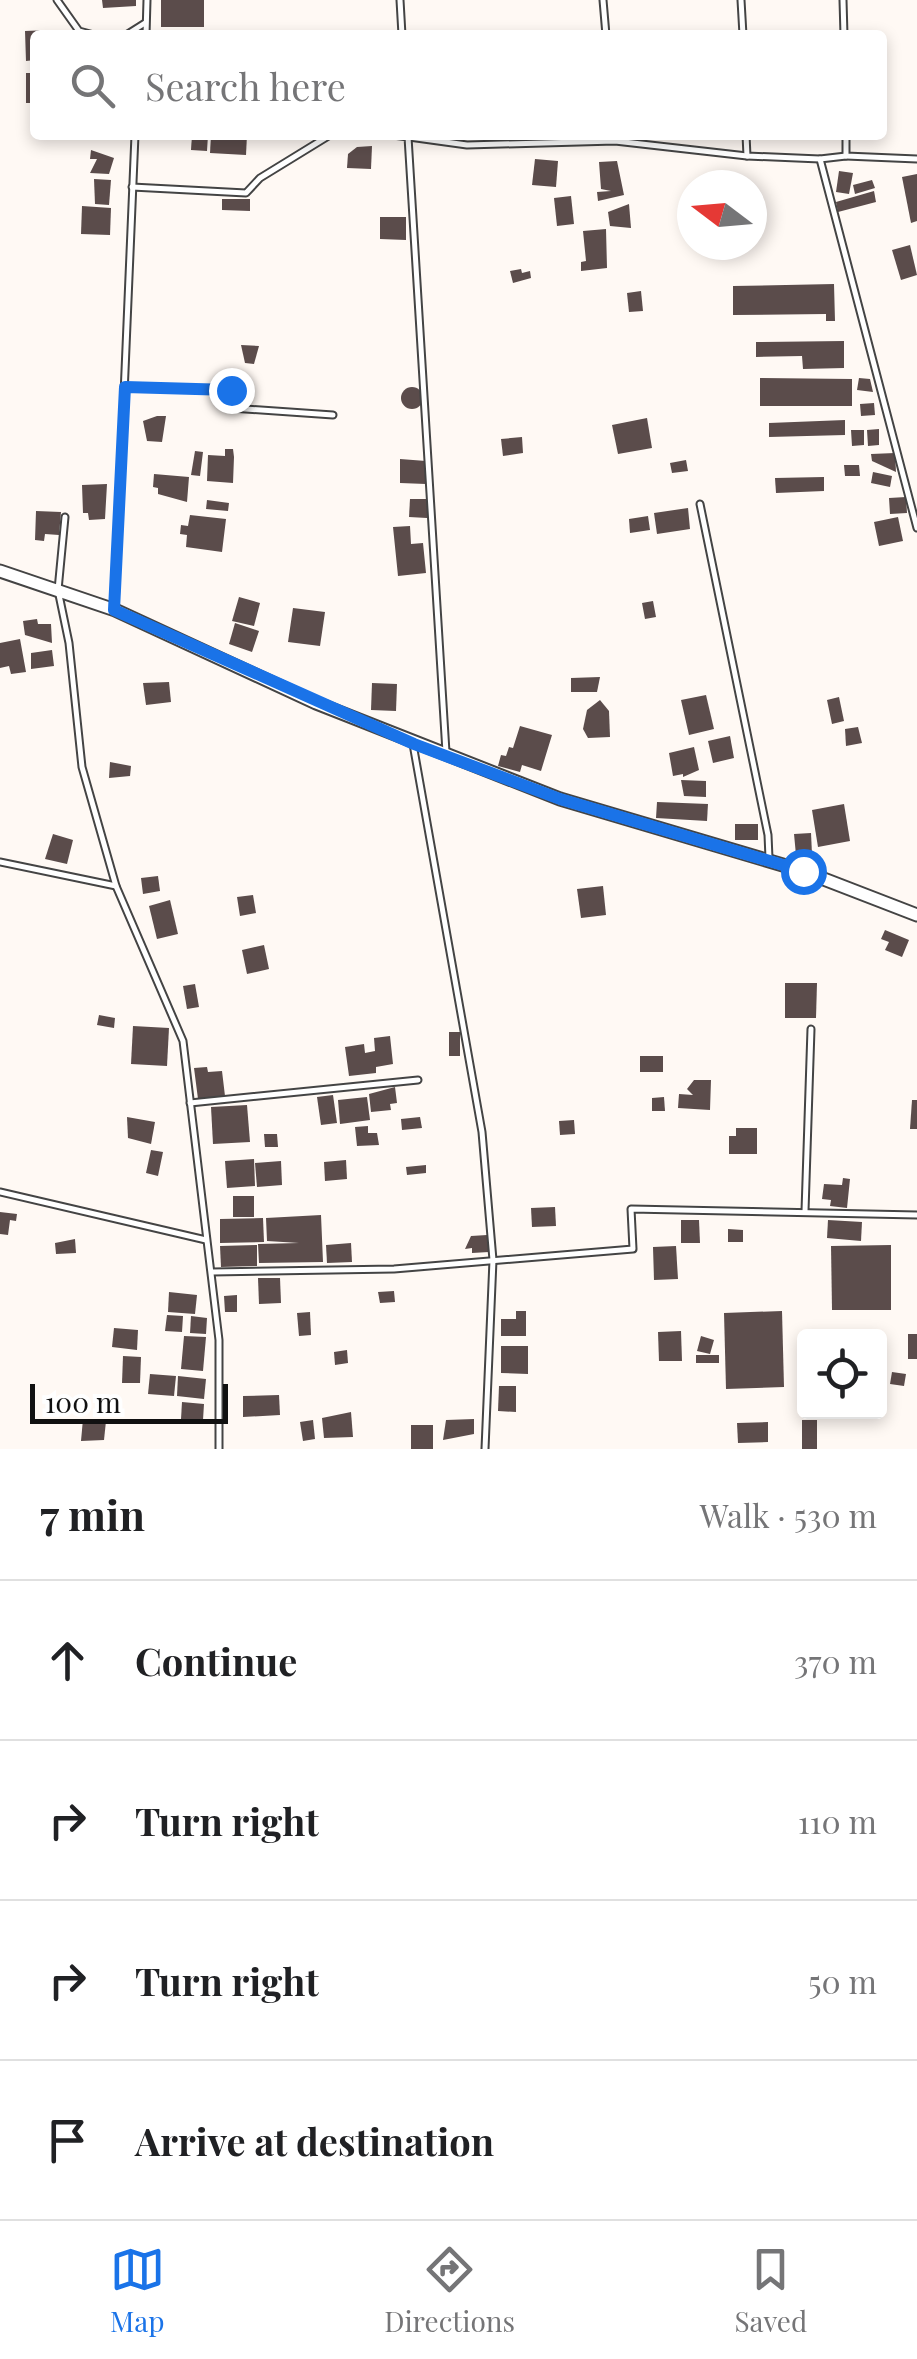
<!DOCTYPE html>
<meta charset="utf-8">
<style>
:root{--surface:#fff;--page:#f6f6f6;--text:#202124;--muted:#757577;--line:#e0e0e0;--accent:#1a73e8}
body{margin:0;font-family:"Playfair Display",serif;background:var(--page);color:var(--text)}
.controls{position:absolute;right:30px;bottom:30px;display:grid;overflow:hidden;border-radius:10px;box-shadow:0 5px 15px #0003}
.controls button{width:90px;height:90px;display:grid;place-items:center;padding:0;border:0;border-bottom:2px solid var(--line);background:var(--surface);color:var(--text);font:50px sans-serif}
.compass{position:absolute;left:677px;top:170px;width:90px;height:90px;border-radius:50%;background:var(--surface);box-shadow:0 5px 15px #0003;rotate:286deg}
.scale{position:absolute;left:30px;bottom:25px;width:198px;box-sizing:border-box;padding-left:10px;border:5px solid #111;border-top:0;font-size:28px;line-height:35px;white-space:nowrap;color:#111;-webkit-text-stroke:8px #fff;paint-order:stroke}
.stop{position:absolute;width:30px;height:30px;margin:-22px;border:8px solid #1a73e8;border-radius:50%;background:#fff}
.stop.end{background:#1a73e8;border-color:#fff;box-shadow:0 2px 10px #0008}
.list{margin:0;padding:0;list-style:none}
h2{display:flex;justify-content:space-between;align-items:center;height:130px;margin:0;padding:0 40px;font-size:42px}
h2 small{font-size:32px;font-weight:400;color:var(--muted)}
.list li{display:grid;grid-template-columns:65px 1fr auto;gap:30px;align-items:center;box-sizing:border-box;height:160px;padding:0 40px;border-top:2px solid var(--line)}
.list b{display:block;font-size:38px;white-space:nowrap}
.list em{font-size:32px;font-style:normal;color:var(--muted)}
.icon{flex:none;width:55px;height:55px;fill:none;stroke:currentColor;stroke-width:2;stroke-linecap:round;stroke-linejoin:round}
.map{position:relative;flex:none;width:917px;height:1449px;overflow:hidden}
.search{position:absolute;background:var(--surface);box-shadow:0 5px 15px #0003;left:30px;right:30px;top:30px;height:110px;display:flex;align-items:center;gap:25px;box-sizing:border-box;padding:0 35px;border-radius:10px;color:var(--muted);font-size:38px}
.sheet{height:770px;background:var(--surface)}
nav{display:flex;justify-content:space-around;align-items:center;box-sizing:border-box;height:140px;border-top:2px solid var(--line);background:var(--surface);font-size:28px;color:var(--muted)}
nav a{display:grid;justify-items:center;gap:5px}
nav .on{color:var(--accent)}
.map>svg:first-child{display:block}
.building{fill:#5b4c4b}
.lines{fill:none;stroke-linecap:round;stroke-linejoin:round}
.service-casing{stroke:#444;stroke-width:9}
.minor-casing{stroke:#444;stroke-width:15}
.service{stroke:#fff;stroke-width:5}
.minor{stroke:#fff;stroke-width:11}
.route{stroke:#1a73e8;stroke-width:12}
</style>
<div class="map">
<svg width="917" height="1449" viewBox="0 0 917 1449">
<rect width="100%" height="100%" fill="#fff9f4"/>
<g class="building">
<polygon points="102,0 136,0 136,6 103,8"/>
<rect x="161" y="0" width="43" height="27"/>
<polygon points="50,30 50,35 35,35 35,60 26,61 25,31"/>
<rect x="26" y="73" width="9" height="30"/>
<polygon points="192,135 208,135 207,151 191,150"/>
<polygon points="211,135 247,135 246,155 210,153"/>
<polygon points="372,146 371,169 347,168 348,154 357,147"/>
<polygon points="91,150 114,158 109,174 90,173 97,159 90,159"/>
<polygon points="535,159 558,161 556,187 532,185"/>
<polygon points="617,161 624,195 598,201 597,192 611,191 601,189 599,162"/>
<polygon points="839,171 853,173 849,194 836,192"/>
<polygon points="917,174 917,221 911,223 902,177"/>
<polygon points="94,179 111,180 109,205 95,204"/>
<polygon points="872,180 875,188 855,194 853,185"/>
<polygon points="874,191 876,202 838,212 836,202"/>
<polygon points="571,196 574,224 557,226 554,198"/>
<polygon points="222,199 250,199 250,211 222,210"/>
<polygon points="629,204 631,228 610,226 608,212"/>
<polygon points="82,206 111,208 110,235 81,234"/>
<polygon points="380,217 406,217 406,240 380,239"/>
<polygon points="606,229 607,268 581,271 581,262 586,261 583,231"/>
<polygon points="910,245 917,275 901,280 892,250"/>
<polygon points="521,269 522,273 530,271 531,278 513,283 510,271"/>
<polygon points="834,284 835,321 826,321 826,314 733,315 733,286"/>
<polygon points="641,291 643,311 629,312 627,293"/>
<polygon points="844,341 844,368 803,369 802,356 756,357 756,342"/>
<polygon points="241,345 259,346 254,364 245,363"/>
<polygon points="760,378 852,379 852,406 760,406"/>
<polygon points="859,378 870,379 873,392 857,390"/>
<circle cx="412" cy="398" r="11"/>
<polygon points="874,403 875,415 861,416 860,404"/>
<polygon points="157,416 166,416 162,442 147,441 143,421"/>
<polygon points="647,418 652,448 618,454 612,425"/>
<polygon points="845,420 845,435 769,437 769,423"/>
<polygon points="879,429 879,445 868,446 867,430"/>
<polygon points="851,430 864,430 864,445 852,446"/>
<polygon points="522,437 523,453 503,456 501,439"/>
<polygon points="225,449 233,449 234,457 233,483 207,481 208,455 225,456"/>
<polygon points="195,451 203,452 200,476 191,475"/>
<polygon points="895,453 896,472 872,461 871,454"/>
<polygon points="400,459 426,461 426,484 400,483"/>
<polygon points="686,460 688,471 672,473 670,463"/>
<polygon points="844,465 859,465 860,476 845,476"/>
<polygon points="873,472 892,476 890,487 871,483"/>
<polygon points="154,474 189,477 187,502 158,494 158,488 153,487"/>
<polygon points="824,477 824,491 776,493 775,478"/>
<polygon points="107,484 105,519 89,520 88,513 83,513 82,485"/>
<polygon points="906,497 907,513 890,514 889,498"/>
<polygon points="410,499 428,499 427,518 409,517"/>
<polygon points="207,500 229,503 228,511 206,509"/>
<polygon points="688,508 690,529 657,534 654,513"/>
<polygon points="36,511 61,512 59,535 45,534 44,541 35,540"/>
<polygon points="190,515 226,519 222,552 186,547 187,535 180,534 181,525 188,526"/>
<polygon points="648,516 650,530 630,533 629,519"/>
<polygon points="898,517 903,541 879,546 874,522"/>
<polygon points="410,526 411,544 423,543 426,573 398,576 393,527"/>
<polygon points="239,597 260,603 254,626 232,621"/>
<polygon points="653,601 656,617 645,619 642,603"/>
<polygon points="293,608 325,612 320,646 288,642"/>
<polygon points="37,619 38,624 51,624 52,643 25,635 23,621"/>
<polygon points="235,623 259,631 252,652 229,644"/>
<polygon points="20,639 26,672 11,674 9,666 0,668 0,643"/>
<polygon points="52,650 54,666 31,669 31,653"/>
<polygon points="600,677 597,692 571,692 571,678"/>
<polygon points="169,682 171,702 146,705 143,683"/>
<polygon points="372,683 397,684 396,711 371,710"/>
<polygon points="706,695 714,729 689,735 681,700"/>
<polygon points="839,697 844,721 832,724 827,700"/>
<polygon points="600,700 609,711 610,737 588,738 583,729 587,710"/>
<polygon points="520,726 552,735 541,771 522,765 520,772 498,766 501,755 506,756 509,747 513,748"/>
<polygon points="858,727 862,743 846,746 845,729"/>
<polygon points="730,736 734,758 713,763 708,741"/>
<polygon points="694,747 699,770 683,777 683,774 673,776 669,753"/>
<polygon points="110,762 131,766 130,776 109,778"/>
<polygon points="681,780 706,781 706,797 684,796"/>
<polygon points="657,802 708,804 707,821 656,818"/>
<polygon points="844,804 850,841 818,847 812,810"/>
<rect x="735" y="824" width="23" height="16"/>
<polygon points="811,833 812,854 796,855 794,834"/>
<polygon points="53,834 73,840 67,864 45,859"/>
<polygon points="158,876 160,891 143,894 141,878"/>
<polygon points="603,886 606,915 581,918 577,889"/>
<polygon points="253,895 256,913 240,916 237,897"/>
<polygon points="170,900 178,934 157,939 149,906"/>
<polygon points="885,930 909,940 902,957 885,950 889,942 881,939"/>
<polygon points="264,945 269,969 247,974 242,950"/>
<polygon points="785,983 817,983 816,1018 785,1018"/>
<polygon points="195,984 199,1007 187,1009 183,986"/>
<polygon points="99,1015 115,1018 114,1028 97,1025"/>
<polygon points="133,1026 169,1028 167,1066 131,1064"/>
<rect x="449" y="1032" width="11" height="24"/>
<polygon points="390,1036 393,1064 376,1067 376,1073 349,1076 345,1047 364,1044 365,1053 375,1051 374,1038"/>
<rect x="640" y="1056" width="23" height="16"/>
<polygon points="207,1067 208,1072 222,1071 225,1096 198,1099 194,1068"/>
<polygon points="694,1080 711,1080 710,1110 678,1108 679,1094 693,1095 687,1089"/>
<polygon points="395,1087 397,1103 390,1104 391,1110 371,1112 369,1094"/>
<polygon points="333,1095 337,1123 321,1125 317,1097"/>
<polygon points="367,1097 370,1120 340,1124 338,1100"/>
<polygon points="664,1097 665,1111 652,1111 652,1098"/>
<polygon points="912,1100 917,1100 917,1129 910,1129"/>
<polygon points="247,1105 250,1142 213,1144 211,1107"/>
<polygon points="127,1117 155,1122 151,1144 128,1138"/>
<polygon points="420,1117 422,1128 402,1130 401,1119"/>
<polygon points="574,1120 575,1134 560,1135 559,1121"/>
<polygon points="368,1126 368,1133 377,1133 379,1145 357,1146 355,1127"/>
<polygon points="736,1128 757,1128 757,1154 729,1154 729,1136 736,1136"/>
<polygon points="264,1134 277,1134 278,1147 265,1147"/>
<polygon points="151,1150 163,1152 158,1176 146,1173"/>
<polygon points="254,1159 255,1186 227,1188 225,1161"/>
<polygon points="346,1160 347,1179 325,1181 324,1162"/>
<polygon points="281,1161 282,1185 257,1187 255,1163"/>
<polygon points="426,1165 426,1173 407,1175 406,1167"/>
<polygon points="843,1178 850,1179 847,1208 830,1206 831,1200 822,1199 824,1184 842,1185"/>
<rect x="233" y="1196" width="21" height="21"/>
<polygon points="555,1207 556,1226 532,1227 531,1208"/>
<polygon points="0,1212 17,1214 16,1221 10,1220 8,1235 0,1234"/>
<polygon points="321,1215 323,1262 259,1263 258,1244 299,1243 267,1241 266,1218"/>
<polygon points="263,1218 264,1242 220,1243 220,1219"/>
<polygon points="681,1220 699,1220 700,1243 681,1243"/>
<polygon points="828,1220 862,1222 861,1241 827,1238"/>
<polygon points="728,1229 743,1230 743,1242 728,1242"/>
<polygon points="487,1235 489,1252 472,1253 472,1248 465,1249 471,1236"/>
<polygon points="75,1239 76,1253 56,1254 55,1243"/>
<polygon points="351,1243 352,1262 327,1263 326,1245"/>
<polygon points="257,1245 257,1266 221,1267 220,1246"/>
<polygon points="891,1245 891,1310 832,1310 831,1246"/>
<polygon points="676,1246 678,1279 654,1280 653,1247"/>
<polygon points="258,1278 280,1278 281,1303 259,1304"/>
<polygon points="394,1291 395,1302 380,1303 378,1292"/>
<polygon points="169,1292 197,1295 195,1314 168,1312"/>
<polygon points="237,1295 237,1312 225,1312 224,1296"/>
<polygon points="516,1311 526,1311 526,1336 501,1336 501,1319 516,1319"/>
<polygon points="782,1311 784,1387 726,1389 724,1313"/>
<polygon points="310,1312 311,1335 299,1336 297,1313"/>
<polygon points="167,1315 183,1316 182,1332 165,1331"/>
<polygon points="191,1316 207,1318 206,1334 190,1333"/>
<polygon points="114,1328 138,1330 137,1350 112,1347"/>
<polygon points="681,1331 682,1361 659,1361 658,1332"/>
<rect x="908" y="1334" width="9" height="25"/>
<polygon points="184,1336 206,1337 203,1371 181,1369"/>
<polygon points="701,1336 714,1340 710,1354 697,1351"/>
<polygon points="501,1346 528,1346 528,1374 501,1373"/>
<polygon points="347,1350 348,1363 335,1365 334,1352"/>
<rect x="696" y="1355" width="23" height="8"/>
<polygon points="123,1356 141,1357 140,1383 122,1383"/>
<polygon points="892,1372 906,1374 904,1386 890,1384"/>
<polygon points="150,1374 176,1376 174,1396 148,1394"/>
<polygon points="178,1376 206,1379 204,1399 177,1396"/>
<polygon points="499,1386 516,1386 516,1412 498,1411"/>
<polygon points="279,1395 280,1415 243,1417 243,1396"/>
<polygon points="182,1402 204,1404 203,1420 181,1419"/>
<polygon points="351,1412 353,1437 324,1438 322,1418"/>
<polygon points="83,1419 106,1421 104,1440 81,1441"/>
<polygon points="474,1419 474,1434 443,1440 446,1420"/>
<polygon points="313,1420 315,1439 303,1441 300,1422"/>
<rect x="802" y="1420" width="15" height="29"/>
<polygon points="768,1422 768,1442 738,1443 737,1423"/>
<rect x="411" y="1425" width="22" height="24"/>
</g>
<g class="lines">
<g class="service-casing">
<g id="service">
<polyline points="57,0 79,31 94,35"/>
<polyline points="400,0 402,35"/>
<polyline points="603,0 606,35"/>
<polyline points="741,0 743,35"/>
<polyline points="843,0 844,35"/>
<polyline points="126,35 145,23"/>
<polyline points="146,35 147,0"/>
<polyline points="393,135 408,137 446,752"/>
<polyline points="746,135 747,156"/>
<polyline points="846,135 846,156 917,159"/>
<polyline points="409,137 467,145 615,141 747,156 820,159"/>
<polyline points="846,156 820,159 917,528"/>
<polyline points="132,187 246,193 260,178 330,135"/>
<polyline points="125,387 231,390 231,408 333,415"/>
<polyline points="700,504 768,835 769,858"/>
<polyline points="65,517 58,590 69,643 82,767 116,886 183,1041 219,1340 219,1449"/>
<polyline points="115,607 135,135"/>
<polyline points="413,744 482,1132 493,1260 485,1449"/>
<polyline points="0,862 116,886"/>
<polyline points="190,1103 418,1080"/>
<polyline points="0,1192 206,1240"/>
<polyline points="805,1211 811,1029"/>
<polyline points="212,1272 394,1269 633,1249 631,1209 917,1215"/>
</g>
</g>
<g class="minor-casing">
<polyline id="minor" points="0,571 115,610 316,703 560,799 803,871 917,915"/>
</g>
<use href="#service" class="service"/>
<use href="#minor" class="minor"/>
</g>
<g class="lines">
<polyline class="route" points="231,390 125,387 114,610 414,744 560,799 803,871"/>
</g>
</svg>
<div class="controls">
<button><svg class="icon" aria-label="locate" viewBox="0 0 24 24"><circle cx="12" cy="12" r="6"/><path d="M12 2v4M12 18v4M2 12h4M18 12h4"/></svg></button>
</div>
<svg class="compass" viewBox="-18 -18 36 36"><path d="M0-13l5 13h-10z" fill="#e53935"/><path d="M0 13l5-13h-10z" fill="#757577"/></svg>
<div class="scale">100 m</div>
<div class="stop" style="left:803px;top:871px"></div>
<div class="stop end" style="left:231px;top:390px"></div>
<div class="search"><svg class="icon" aria-label="search" viewBox="0 0 24 24"><circle cx="10" cy="10" r="6"/><path d="M15 15l6 6"/></svg>Search here</div>
</div>
<section class="sheet">
<h2>7 min<small>Walk · 530 m</small></h2>
<ul class="list">
<li><svg class="icon" aria-label="ahead" viewBox="0 0 24 24"><path d="M12 20V5M6 11l6-6 6 6"/></svg><div><b>Continue</b></div><em>370 m</em></li>
<li><svg class="icon" aria-label="right" viewBox="0 0 24 24"><path d="M7 20v-9h11M14 6l5 5-5 5"/></svg><div><b>Turn right</b></div><em>110 m</em></li>
<li><svg class="icon" aria-label="right" viewBox="0 0 24 24"><path d="M7 20v-9h11M14 6l5 5-5 5"/></svg><div><b>Turn right</b></div><em>50 m</em></li>
<li><svg class="icon" aria-label="arrive" viewBox="0 0 24 24"><path d="M6 21V4h12l-3 4 3 4H6"/></svg><div><b>Arrive at destination</b></div></li>
</ul>
</section>
<nav>
<a class="on"><svg class="icon" aria-label="map" viewBox="0 0 24 24"><path d="M3 6l6-2 6 2 6-2v14l-6 2-6-2-6 2zM9 4v14M15 6v14"/></svg>Map</a>
<a><svg class="icon" aria-label="directions" viewBox="0 0 24 24"><path d="M12 3l9 9-9 9-9-9zM9 14v-3h6M13 9l2 2-2 2"/></svg>Directions</a>
<a><svg class="icon" aria-label="saved" viewBox="0 0 24 24"><path d="M7 4h10v16l-5-4-5 4z"/></svg>Saved</a>
</nav>
